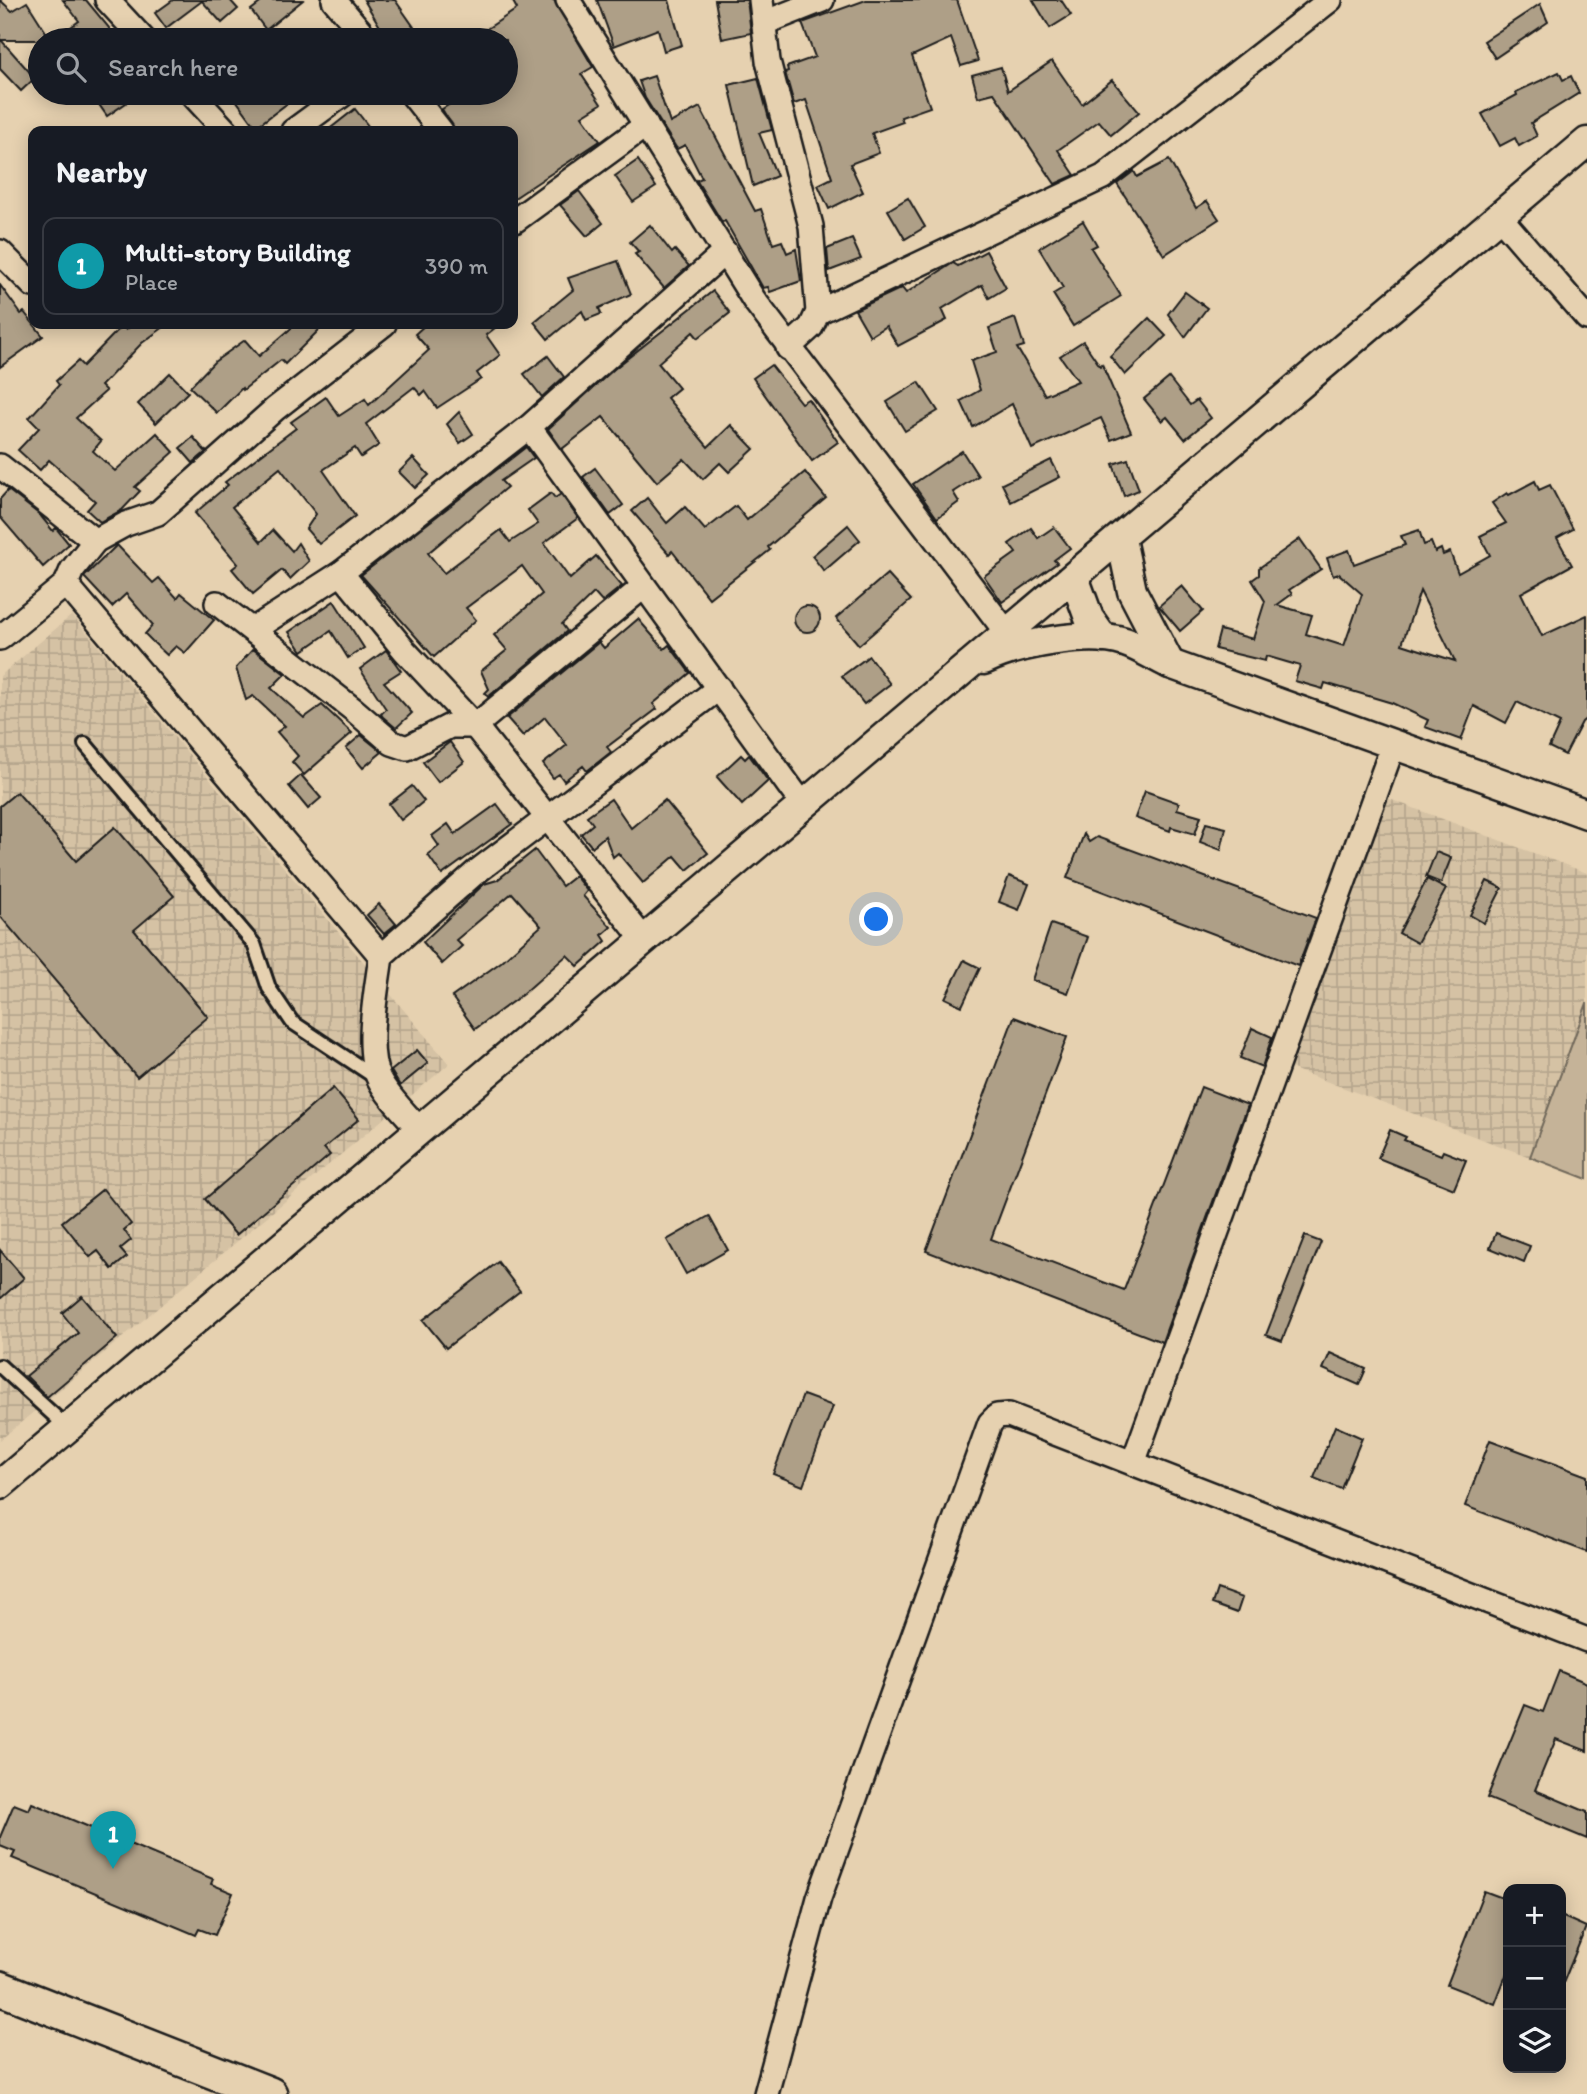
<!DOCTYPE html>
<meta charset="utf-8">
<style>
:root{--surface:#171b24;--page:#20242c;--text:#f1f3f6;--muted:#9ea1a6;--line:#363941;--accent:#1f6fb2}
body{margin:0;font-family:Itim,sans-serif;background:var(--page);color:var(--text)}
.controls{position:absolute;right:21px;bottom:21px;display:grid;overflow:hidden;border-radius:14px;box-shadow:0 4px 18px #0003}
.controls button{width:63px;height:63px;display:grid;place-items:center;padding:0;border:0;border-bottom:2px solid var(--line);background:var(--surface);color:var(--text);font:35px sans-serif}
.you{position:absolute;left:877px;top:920px;width:24px;height:24px;margin:-18px;border:5px solid #fff;border-radius:50%;background:#1a73e8;box-shadow:0 0 0 10px #1a73e833}
.badge{display:grid;place-items:center;width:46px;height:46px;border-radius:50%;background:var(--accent);color:#fff;font-size:23px;font-weight:700}
.pin{position:absolute;translate:-50% -58px;filter:drop-shadow(0 2px 4px #0008)}
.pin::after{content:'';position:absolute;top:37px;width:24px;height:21px;background:inherit;clip-path:polygon(0 0,100% 0,50% 100%)}
.list{margin:0;padding:0;list-style:none}
h2{display:flex;justify-content:space-between;align-items:center;height:91px;margin:0;padding:0 28px;font-size:30px}
h2 small{font-size:23px;font-weight:400;color:var(--muted)}
.list li{display:grid;grid-template-columns:46px 1fr auto;gap:21px;align-items:center;box-sizing:border-box;height:98px;margin:0 14px 14px;padding:0 14px;border:2px solid var(--line);border-radius:14px}
.list b{display:block;font-size:26px;white-space:nowrap}
.list p{margin:0;font-size:23px;white-space:nowrap;color:var(--muted)}
.list em{font-size:23px;font-style:normal;color:var(--muted)}
.icon{flex:none;width:38px;height:38px;fill:none;stroke:currentColor;stroke-width:2;stroke-linecap:round;stroke-linejoin:round}
.map{position:relative;flex:none;width:1587px;height:2094px;overflow:hidden}
.search{position:absolute;background:var(--surface);box-shadow:0 4px 18px #0003;left:28px;top:28px;width:490px;height:77px;display:flex;align-items:center;gap:18px;box-sizing:border-box;padding:0 24px;border-radius:38px;color:var(--muted);font-size:26px}
.panel{position:absolute;background:var(--surface);box-shadow:0 4px 18px #0003;left:28px;top:126px;width:490px;height:203px;border-radius:14px}
.map>svg:first-child{display:block}
.industrial{fill:url(#industrial-grid)}
.green{fill:#c5b398;stroke:#70685a;stroke-width:2}
.building{fill:#ae9f87;stroke:#1c1c1c;stroke-width:2;fill-rule:evenodd}
.lines{fill:none;stroke-linecap:round;stroke-linejoin:round}
.service-casing{stroke:#1c1c1c;stroke-width:18}
.minor-casing{stroke:#1c1c1c;stroke-width:28}
.tertiary-casing{stroke:#1c1c1c;stroke-width:33}
.secondary-casing{stroke:#1c1c1c;stroke-width:38}
.service{stroke:#e6d1b0;stroke-width:12}
.minor{stroke:#e6d1b0;stroke-width:23}
.tertiary{stroke:#e6d1b0;stroke-width:28}
.secondary{stroke:#e6d1b0;stroke-width:33}
</style>
<div class="map">
<svg width="1587" height="2094" viewBox="0 0 1587 2094">
<defs>
<pattern id="industrial-grid" width="8" height="8" patternUnits="userSpaceOnUse" patternTransform="scale(1.75)"><rect width="8" height="8" fill="#d5c2a4"/><path d="M0 4h8M4 0v8" fill="none" stroke="#b6a68d"/></pattern>
</defs>
<rect width="100%" height="100%" fill="#e6d1b0"/>
<filter id="ink" filterUnits="userSpaceOnUse"><feTurbulence type="fractalNoise" baseFrequency=".0143" numOctaves="2"/><feDisplacementMap in="SourceGraphic" scale="14" xChannelSelector="R" yChannelSelector="G"/><feConvolveMatrix kernelMatrix="1 2 1 2 8 2 1 2 1" color-interpolation-filters="sRGB"/></filter>
<g filter="url(#ink)">
<g class="industrial">
<polygon points="72,615 449,1064 0,1440 0,676"/>
<polygon points="1384,797 1587,873 1587,1003 1530,1157 1285,1066"/>
</g>
<polygon class="green" points="1587,1003 1587,1179 1530,1157"/>
<g class="building">
<polygon points="0,0 12,11 27,2 51,40 1,40 35,78 21,91 0,69"/>
<polygon points="63,0 86,0 110,29 95,40 53,40 79,21"/>
<polygon points="173,0 230,0 238,9 222,23 202,1 166,28 155,13"/>
<polygon points="264,0 303,0 266,30 251,10"/>
<polygon points="364,0 395,0 423,40 388,40"/>
<polygon points="512,0 554,0 593,67 581,74 601,104 582,116 600,141 513,199 513,131 455,131 442,109 468,93 506,93 506,40 470,40 517,9"/>
<polygon points="597,0 669,0 682,45 664,51 658,29 614,46"/>
<polygon points="715,0 747,0 751,33 722,39"/>
<polygon points="866,0 957,0 978,61 961,66 951,38 912,56 930,107 901,117 903,122 872,133 879,153 850,164 863,192 829,209 818,185 832,178 806,100 794,104 785,72 788,71 787,67 815,57 802,23"/>
<polygon points="1033,0 1061,0 1071,15 1050,28"/>
<polygon points="1540,4 1548,22 1495,58 1484,41"/>
<polygon points="1052,61 1082,104 1112,80 1139,112 1111,135 1099,121 1058,150 1075,175 1055,184 994,93 978,97 972,75 1001,67 1008,91"/>
<polygon points="1559,72 1563,80 1571,76 1579,93 1531,123 1537,136 1519,146 1515,138 1500,146 1482,114 1517,95 1516,92"/>
<polygon points="654,76 670,123 700,107 755,211 761,209 773,244 782,241 787,253 796,249 801,281 770,292 768,287 763,288 725,221 722,222 698,183 697,180 702,178 685,145 677,149 645,98 639,81"/>
<polygon points="758,78 772,130 759,133 777,176 753,186 729,85"/>
<polygon points="91,93 119,93 126,103 107,116"/>
<polygon points="231,93 301,93 256,127"/>
<polygon points="355,109 372,131 327,131"/>
<polygon points="638,160 656,187 633,202 615,176"/>
<polygon points="1169,160 1196,208 1207,201 1219,219 1164,255 1117,184 1134,171 1137,177"/>
<polygon points="579,191 603,223 587,236 560,205"/>
<polygon points="908,198 925,227 905,239 888,210"/>
<polygon points="1083,221 1097,245 1091,248 1121,296 1073,326 1053,294 1063,288 1039,248"/>
<polygon points="650,225 672,253 675,250 689,266 664,288 635,254 639,252 630,242"/>
<polygon points="852,239 861,259 829,271 827,249"/>
<polygon points="986,251 1006,288 989,298 982,285 942,309 947,320 898,346 886,326 870,336 855,310 902,288 906,293 953,263 958,266"/>
<polygon points="618,261 631,294 599,308 601,314 586,320 582,311 548,339 534,322 573,290 568,278"/>
<polygon points="0,285 21,314 24,312 43,336 0,367"/>
<polygon points="713,291 730,313 698,338 693,332 658,363 679,388 667,398 708,447 731,425 754,449 729,472 720,463 703,479 684,459 657,482 603,417 562,449 548,429 614,369"/>
<polygon points="1185,292 1207,308 1185,337 1168,314"/>
<polygon points="1015,318 1024,346 1017,348 1045,395 1078,381 1060,356 1083,341 1100,366 1102,364 1131,432 1111,440 1101,418 1032,449 1012,404 973,427 961,401 980,390 971,361 997,352 989,328"/>
<polygon points="1149,318 1166,336 1125,375 1110,356"/>
<polygon points="133,324 168,324 142,343 101,386 106,391 76,418 101,441 93,451 115,471 157,433 174,452 135,487 140,491 122,510 100,522 87,510 95,501 49,460 40,470 18,450 39,428 29,418 59,385 56,381 78,361 83,366 122,326 126,330"/>
<polygon points="296,324 325,324 285,364 281,360 243,390 242,388 217,413 190,387 214,362 245,340 259,356"/>
<polygon points="426,324 500,324 486,335 500,355 477,373 481,379 437,408 425,391 421,395 414,387 366,424 379,445 361,457 355,448 323,470 355,516 319,544 306,529 316,514 280,468 232,507 261,542 273,530 292,551 298,543 309,561 290,579 282,570 253,594 232,569 238,564 195,513 228,485 225,482 296,428 291,422 326,397 339,416 365,399 369,405 429,350 415,334"/>
<polygon points="548,356 564,377 542,397 524,374"/>
<polygon points="771,365 801,403 808,399 838,442 812,461 753,378"/>
<polygon points="170,373 188,392 156,423 138,404"/>
<polygon points="1169,378 1190,405 1197,400 1211,418 1185,439 1167,417 1162,421 1144,399"/>
<polygon points="919,382 938,411 905,431 887,402"/>
<polygon points="459,412 473,434 460,443 447,424"/>
<polygon points="193,437 206,452 193,463 180,448"/>
<polygon points="526,447 534,458 501,481 507,487 428,553 444,573 501,530 510,542 538,524 528,510 551,493 555,498 561,494 578,518 544,543 570,579 596,556 622,586 602,602 594,593 562,624 567,631 488,697 485,693 489,689 481,671 507,650 494,635 542,594 522,566 466,608 476,620 434,657 361,575"/>
<polygon points="962,451 978,476 953,492 959,502 937,518 913,484"/>
<polygon points="413,458 429,475 415,488 399,472"/>
<polygon points="1128,459 1139,490 1124,496 1113,464"/>
<polygon points="1051,460 1060,477 1011,502 1002,484"/>
<polygon points="595,468 623,505 610,515 583,477"/>
<polygon points="805,472 826,498 768,547 770,550 709,598 672,551 669,554 632,511 647,498 667,523 685,507 705,530 736,506 747,520"/>
<path d="M 1535,481 L 1539,490 L 1550,485 L 1573,529 L 1557,538 L 1572,565 L 1521,593 L 1542,636 L 1587,615 L 1587,718 L 1582,722 L 1565,755 L 1549,747 L 1560,723 L 1517,702 L 1506,723 L 1474,706 L 1461,740 L 1425,727 L 1428,720 L 1392,703 L 1325,683 L 1323,689 L 1295,681 L 1300,666 L 1266,656 L 1265,661 L 1215,649 L 1220,630 L 1253,639 L 1265,601 L 1252,580 L 1259,575 L 1259,568 L 1300,539 L 1321,569 L 1289,590 L 1292,594 L 1277,605 L 1312,615 L 1306,634 L 1344,646 L 1362,594 L 1339,574 L 1333,576 L 1327,558 L 1349,550 L 1354,564 L 1405,545 L 1401,536 L 1419,530 L 1424,545 L 1431,542 L 1435,552 L 1441,549 L 1443,555 L 1450,552 L 1458,573 L 1490,555 L 1480,536 L 1506,523 L 1492,503 L 1507,493 L 1509,495 ZM 1420,591 L 1455,661 L 1402,644 Z"/>
<polygon points="8,490 40,515 53,531 56,528 69,544 43,567 0,517 0,499"/>
<polygon points="848,525 860,540 824,571 812,556"/>
<polygon points="1054,527 1070,548 1054,560 1057,563 1002,602 984,576 1016,553 1009,544 1031,528 1038,538"/>
<polygon points="117,545 153,583 159,578 177,598 181,593 214,620 185,653 176,646 167,655 155,644 145,634 153,625 126,594 112,607 84,577"/>
<polygon points="887,574 911,600 859,645 836,618"/>
<polygon points="1182,586 1203,611 1180,631 1159,606"/>
<polygon points="334,601 364,648 348,658 331,631 302,651 289,632"/>
<circle cx="807" cy="619" r="13"/>
<polygon points="638,619 664,649 669,645 690,673 653,704 657,709 607,747 611,752 587,771 583,766 564,781 559,774 553,778 543,764 567,745 545,717 523,736 507,718 599,642 604,648"/>
<polygon points="253,649 285,674 271,688 304,718 322,705 352,733 304,775 292,762 298,756 277,732 285,726 253,696 246,700 236,668"/>
<polygon points="386,650 401,671 384,682 412,713 396,728 383,717 381,714 386,709 360,669"/>
<polygon points="869,656 890,684 864,704 842,676"/>
<polygon points="361,735 382,752 363,768 346,748"/>
<polygon points="450,742 464,762 438,782 423,762"/>
<polygon points="741,755 745,759 749,755 768,781 742,805 717,777"/>
<polygon points="301,775 321,798 308,809 289,786"/>
<polygon points="412,786 424,801 401,820 389,804"/>
<polygon points="1145,791 1179,803 1177,809 1201,816 1195,834 1171,827 1170,831 1135,818"/>
<polygon points="17,792 76,861 115,827 174,896 134,930 208,1017 137,1077 0,916 0,806"/>
<polygon points="611,799 631,828 665,800 708,853 687,870 675,856 643,883 618,853 613,857 605,836 592,847 581,834 593,824 587,816"/>
<polygon points="497,804 512,824 442,875 428,855 439,846 432,836 448,824 455,834"/>
<polygon points="1206,823 1226,828 1221,850 1200,842"/>
<polygon points="1084,834 1089,842 1097,837 1316,918 1298,966 1067,878"/>
<polygon points="535,850 562,886 575,876 587,891 583,896 611,927 602,935 606,941 578,966 567,955 523,994 475,1029 452,997 501,962 541,926 512,893 456,940 462,946 442,964 423,942 484,884 497,880"/>
<polygon points="1436,852 1451,858 1441,883 1426,877"/>
<polygon points="1009,876 1029,884 1019,910 999,902"/>
<polygon points="1427,879 1446,889 1417,943 1399,933"/>
<polygon points="1487,881 1502,888 1484,923 1470,915"/>
<polygon points="379,904 396,924 384,934 367,915"/>
<polygon points="1051,924 1088,937 1068,993 1032,980"/>
<polygon points="964,960 980,968 962,1006 945,998"/>
<polygon points="1014,1017 1067,1037 991,1239 1124,1290 1201,1087 1248,1105 1162,1342 926,1251"/>
<polygon points="1252,1028 1272,1037 1262,1067 1240,1058"/>
<polygon points="417,1050 428,1063 400,1086 391,1071"/>
<polygon points="333,1088 359,1119 324,1148 330,1155 236,1235 205,1199"/>
<polygon points="1390,1130 1406,1137 1404,1140 1441,1155 1443,1151 1466,1160 1454,1189 1378,1158"/>
<polygon points="103,1189 131,1224 124,1230 131,1240 120,1249 127,1257 112,1269 98,1251 90,1257 62,1222"/>
<polygon points="709,1216 728,1250 686,1274 667,1240"/>
<polygon points="1496,1233 1530,1246 1524,1262 1490,1248"/>
<polygon points="1305,1236 1321,1242 1282,1341 1266,1335"/>
<polygon points="0,1250 24,1278 0,1299"/>
<polygon points="498,1262 520,1291 446,1348 423,1320"/>
<polygon points="82,1296 117,1338 47,1397 26,1376 78,1333 62,1313"/>
<polygon points="1330,1353 1366,1369 1359,1385 1323,1369"/>
<polygon points="803,1395 833,1406 803,1486 773,1474"/>
<polygon points="1335,1426 1362,1438 1341,1489 1314,1478"/>
<polygon points="1490,1440 1587,1476 1587,1552 1465,1506"/>
<polygon points="1217,1589 1242,1598 1237,1613 1212,1604"/>
<polygon points="1559,1671 1587,1683 1587,1751 1556,1739 1535,1790 1587,1812 1587,1839 1487,1798 1525,1705 1543,1712"/>
<polygon points="32,1803 213,1879 211,1884 233,1893 215,1935 199,1929 196,1935 12,1858 15,1852 0,1846 0,1837 14,1804 29,1810"/>
<polygon points="1484,1891 1508,1900 1508,1970 1495,2004 1447,1985"/>
<polygon points="1561,1916 1586,1927 1561,1988"/>
</g>
<g class="lines">
<g class="service-casing">
<g id="service">
<polyline points="85,744 254,944 269,988 292,1022 375,1077"/>
<polyline points="0,1366 68,1428"/>
</g>
</g>
<g class="minor-casing">
<g id="minor">
<polyline points="107,0 144,40"/>
<polyline points="334,0 368,40"/>
<polyline points="568,0 754,300 1007,633"/>
<polyline points="761,0 768,61 811,226 818,312 811,327 788,348"/>
<polyline points="764,23 822,0"/>
<polyline points="191,93 226,131"/>
<polyline points="411,93 441,131"/>
<polyline points="293,131 345,93"/>
<polyline points="1499,216 1587,318"/>
<polyline points="513,222 646,125"/>
<polyline points="0,252 33,285"/>
<polyline points="818,312 1103,177 1330,0"/>
<polyline points="529,427 803,805"/>
<polyline points="0,466 95,541"/>
<polyline points="341,573 405,651 475,726 644,940"/>
<polyline points="66,584 381,956"/>
<polyline points="217,603 354,710 392,743 407,748 450,726 475,726 643,587"/>
<polyline points="254,629 341,573 529,427 725,252"/>
<polyline points="0,638 66,584 72,570 95,541 126,524 158,513 275,409 384,324"/>
<path d="M 420,1130 C 407,1115 388,1097 379,1079 C 364,1049 377,988 381,956 L 475,873 L 719,688"/>
<polyline points="1133,1463 1394,743"/>
<polyline points="766,2094 819,1898 990,1423 997,1416 1009,1415 1587,1640"/>
</g>
</g>
<g class="tertiary-casing">
<g id="tertiary">
<polyline points="1121,539 1132,591 1170,664"/>
<polyline points="1074,577 1089,618 1103,638"/>
<path d="M 984,660 C 1017,644 1089,630 1125,642 C 1140,647 1155,657 1170,664 L 1587,814"/>
<polyline points="0,1485 1587,142"/>
</g>
</g>
<g class="secondary-casing">
<polyline id="secondary" points="0,1988 270,2094"/>
</g>
<use href="#service" class="service"/>
<use href="#minor" class="minor"/>
<use href="#tertiary" class="tertiary"/>
<use href="#secondary" class="secondary"/>
</g>
</g>
</svg>
<div class="controls">
<button>+</button>
<button>−</button>
<button><svg class="icon" aria-label="layers" viewBox="0 0 24 24"><path d="M12 4l9 5-9 5-9-5zM3 14l9 5 9-5"/></svg></button>
</div>
<div class="you"></div>
<div class="pin badge" style="left:113px;top:1869px;background:#0f9aa8">1</div>
<div class="search"><svg class="icon" aria-label="search" viewBox="0 0 24 24"><circle cx="10" cy="10" r="6"/><path d="M15 15l6 6"/></svg>Search here</div>
<section class="panel">
<h2>Nearby<small></small></h2>
<ul class="list">
<li><span class="badge" style="background:#0f9aa8">1</span><div><b>Multi-story Building</b><p>Place</p></div><em>390 m</em></li>
</ul>
</section>
</div>
